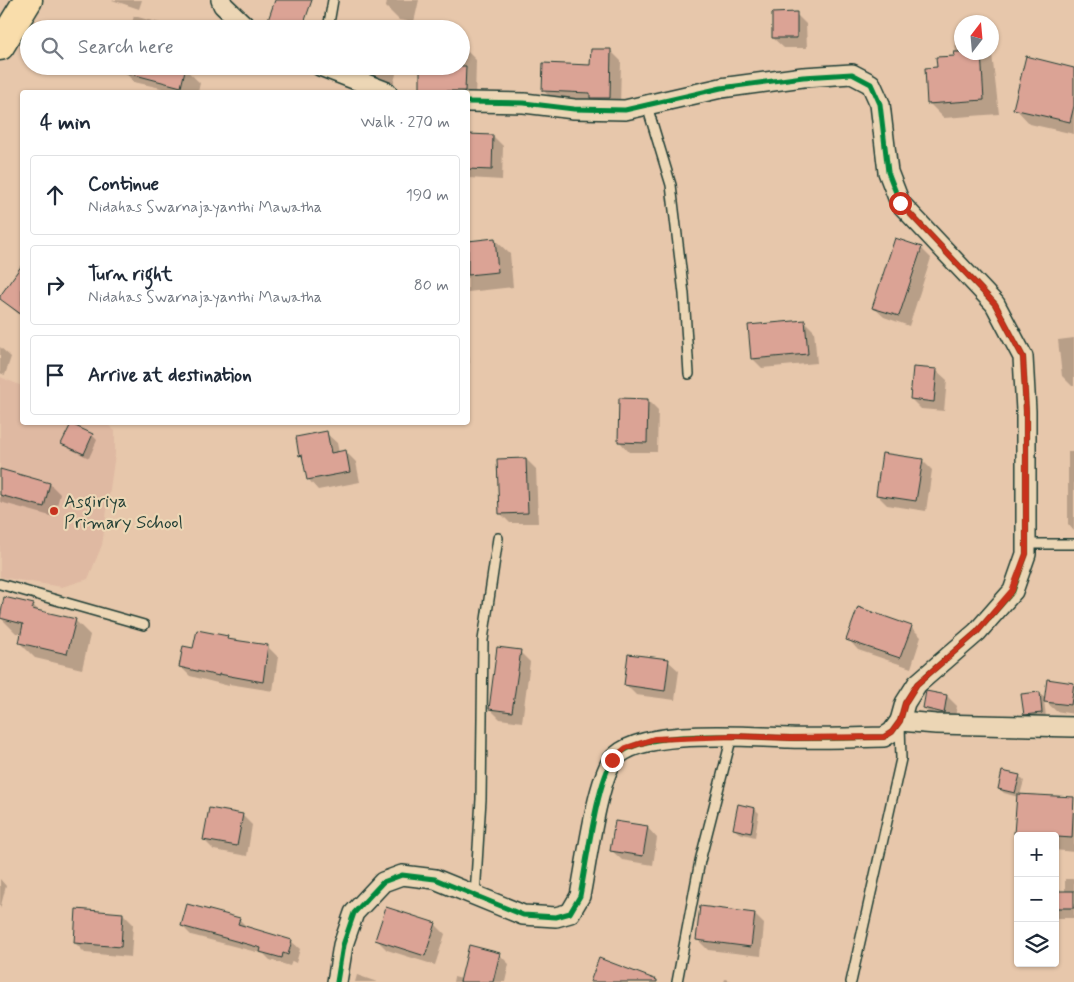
<!DOCTYPE html>
<meta charset="utf-8">
<style>
:root{--surface:#fff;--page:#f2f2f3;--text:#1f2937;--muted:#747a83;--line:#e0e1e3}
body{margin:0;font-family:Mynerve,sans-serif;background:var(--page);color:var(--text)}
.controls{position:absolute;right:15px;bottom:15px;display:grid;overflow:hidden;border-radius:5px;box-shadow:0 1px 4px #0004}
.controls button{width:45px;height:45px;display:grid;place-items:center;padding:0;border:0;border-bottom:1px solid var(--line);background:var(--surface);color:var(--text);font:25px sans-serif}
.compass{position:absolute;left:954px;top:15px;width:45px;height:45px;border-radius:50%;background:var(--surface);box-shadow:0 1px 4px #0004;rotate:16deg}
.stop{position:absolute;width:15px;height:15px;margin:-11px;border:4px solid #c8321e;border-radius:50%;background:#fff}
.stop.end{background:#c8321e;border-color:#fff;box-shadow:0 1px 5px #0008}
.list{margin:0;padding:0;list-style:none}
h2{display:flex;justify-content:space-between;align-items:center;height:65px;margin:0;padding:0 20px;font-size:21px}
h2 small{font-size:16px;font-weight:400;color:var(--muted)}
.list li{display:grid;grid-template-columns:32px 1fr auto;gap:15px;align-items:center;box-sizing:border-box;height:80px;margin:0 10px 10px;padding:0 10px;border:1px solid var(--line);border-radius:5px}
.list b{display:block;font-size:19px;white-space:nowrap}
.list p{margin:0;font-size:16px;white-space:nowrap;color:var(--muted)}
.list em{font-size:16px;font-style:normal;color:var(--muted)}
.icon{flex:none;width:28px;height:28px;fill:none;stroke:currentColor;stroke-width:2;stroke-linecap:round;stroke-linejoin:round}
.map{position:relative;flex:none;width:1074px;height:982px;overflow:hidden}
.search{position:absolute;background:var(--surface);box-shadow:0 1px 4px #0004;left:20px;top:20px;width:450px;height:55px;display:flex;align-items:center;gap:12px;box-sizing:border-box;padding:0 18px;border-radius:28px;color:var(--muted);font-size:19px}
.panel{position:absolute;background:var(--surface);box-shadow:0 1px 4px #0004;left:20px;top:90px;width:450px;height:335px;border-radius:5px}
.map>svg:first-child{display:block}
.built{fill:#dfb9a2}
.shadow{fill:#0003}
.building{fill:#dba395;stroke:#1f3d34}
.lines{fill:none;stroke-linecap:round;stroke-linejoin:round}
.lane-casing{stroke:#1f3d34;stroke-width:12}
.street-casing{stroke:#1f3d34;stroke-width:22}
.primary-casing{stroke:#1f3d34;stroke-width:31}
.lane{stroke:#ecd6b5;stroke-width:9}
.street{stroke:#ecd6b5;stroke-width:19}
.primary{stroke:#f9ddab;stroke-width:28}
.cycleway-casing{stroke:#ecd6b5;stroke-width:8}
.cycleway{stroke:#00873e;stroke-width:5}
.route{stroke:#c8321e;stroke-width:6}
.poi-dot{fill:#c8321e;stroke:#ecd6b5;stroke-width:2}
.labels{text-anchor:middle;stroke-width:4.5;stroke-linejoin:round;paint-order:stroke}
.poi-label{font-size:18px;fill:#1f3d34;stroke:#ecd6b5;text-anchor:start}
</style>
<div class="map">
<svg width="1074" height="982" viewBox="0 0 1074 982">
<rect width="100%" height="100%" fill="#e7c7ab"/>
<filter id="ink" filterUnits="userSpaceOnUse"><feTurbulence type="fractalNoise" baseFrequency=".02" numOctaves="2"/><feDisplacementMap in="SourceGraphic" scale="10" xChannelSelector="R" yChannelSelector="G"/><feConvolveMatrix kernelMatrix="1 2 1 2 8 2 1 2 1" color-interpolation-filters="sRGB"/></filter>
<g filter="url(#ink)">
<polygon class="built" points="0,377 22,386 22,422 106,423 115,431 115,454 102,545 88,579 62,587 0,577"/>
<g class="shadow">
<polygon points="112,0 142,0 139,9"/>
<polygon points="387,0 419,0 414,22 399,20 386,7"/>
<polygon points="796,14 806,24 807,48 784,48 773,38"/>
<polygon points="134,16 160,23 166,29 130,29"/>
<polygon points="962,39 962,52 992,54 999,114 944,118 929,103 938,69 956,58 955,40"/>
<polygon points="461,50 466,50 476,60 475,101 468,101 468,92 423,92 421,90 461,66"/>
<polygon points="611,51 621,61 620,108 554,101 544,91 591,66"/>
<polygon points="119,66 182,66 200,83 198,92 165,92 161,88 134,82"/>
<polygon points="363,66 398,66 393,86 372,79 362,69"/>
<polygon points="1074,69 1074,134 1030,124 1015,108"/>
<polygon points="468,135 493,136 503,146 502,180 468,178"/>
<polygon points="468,237 472,242 494,239 510,254 513,287 468,292"/>
<polygon points="921,248 931,258 909,326 884,317 873,307"/>
<polygon points="22,267 22,317 0,298"/>
<polygon points="804,321 814,331 817,363 762,368 752,358"/>
<polygon points="1074,338 1074,386 1072,386 1062,376 1058,340"/>
<polygon points="0,347 11,357 5,375 0,373"/>
<polygon points="468,349 470,363 468,363"/>
<polygon points="936,370 947,380 944,411 921,409 911,399"/>
<polygon points="648,400 658,410 657,452 629,452 619,441"/>
<polygon points="326,433 337,443 339,453 346,452 356,462 360,482 318,490 308,479 304,459 300,455"/>
<polygon points="92,435 97,440 89,458 68,448 63,443"/>
<polygon points="1068,452 1074,452 1074,531 1068,524"/>
<polygon points="526,459 536,469 538,523 510,523 500,513"/>
<polygon points="922,460 932,470 926,511 887,505 877,495"/>
<polygon points="0,471 50,484 60,494 54,517 0,502"/>
<polygon points="33,605 40,612 75,620 90,635 82,669 35,658 20,643 22,634 16,633 1,618"/>
<polygon points="911,627 921,637 911,668 858,650 848,639"/>
<polygon points="227,638 230,640 268,647 278,657 273,691 229,684 229,686 190,676 180,666 194,650"/>
<polygon points="520,652 530,662 522,722 500,719 490,709"/>
<polygon points="668,661 679,671 675,700 636,695 626,685"/>
<polygon points="1074,684 1074,714 1056,711 1044,700 1046,717 1030,719 1025,714 1039,693 1046,699"/>
<polygon points="947,696 957,706 954,722 934,718 924,708"/>
<polygon points="1019,776 1024,781 1020,795 1074,799 1074,852 1055,850 1055,836 1018,836 1015,834 1018,797 1004,793 999,788"/>
<polygon points="755,809 759,813 755,837 739,833 734,829"/>
<polygon points="242,815 252,825 247,856 214,850 204,840"/>
<polygon points="647,827 657,838 653,865 622,860 611,850"/>
<polygon points="0,879 6,886 0,909"/>
<polygon points="1065,879 1074,879 1074,918 1055,918 1055,893 1065,893"/>
<polygon points="123,914 133,924 131,957 85,953 75,943"/>
<polygon points="754,914 764,924 761,956 708,950 698,940"/>
<polygon points="239,919 248,928 291,941 300,949 296,963 292,961 290,966 270,960 264,954 191,935 182,926"/>
<polygon points="435,924 445,934 435,965 387,950 377,940"/>
<polygon points="499,954 509,964 505,982 453,982 454,977 462,979"/>
<polygon points="357,975 377,982 355,982"/>
<polygon points="725,979 735,982 724,982"/>
</g>
<g class="building">
<polygon points="275,0 312,0 302,29 265,29"/>
<polygon points="797,12 797,38 772,38 772,13"/>
<polygon points="591,49 611,49 610,98 590,98 590,93 542,91 543,63 590,65"/>
<polygon points="954,52 981,52 984,100 927,104 925,68 937,67 936,57 955,56"/>
<polygon points="1026,56 1074,68 1074,106 1070,122 1013,109"/>
<polygon points="124,66 186,66 181,87 124,72"/>
<polygon points="420,66 466,66 465,91 420,91"/>
<polygon points="468,134 493,135 492,170 468,169"/>
<polygon points="495,238 498,272 468,275 468,241"/>
<polygon points="895,238 922,247 899,316 872,308"/>
<polygon points="22,265 22,315 0,299 0,296"/>
<polygon points="805,320 808,354 751,359 748,325"/>
<polygon points="913,367 937,369 934,402 910,399"/>
<polygon points="619,398 648,399 647,443 618,442"/>
<polygon points="71,424 93,434 84,454 61,444"/>
<polygon points="327,431 331,453 346,450 350,472 307,480 302,455 299,456 296,437"/>
<polygon points="882,453 923,459 916,501 876,495"/>
<polygon points="526,458 528,513 499,514 497,459"/>
<polygon points="0,469 50,483 44,507 0,495"/>
<polygon points="4,597 34,604 32,609 76,619 67,654 19,643 23,624 0,618"/>
<polygon points="858,607 912,626 900,658 846,640"/>
<polygon points="197,630 228,636 227,639 268,645 263,682 219,674 219,676 179,667 183,646 193,648"/>
<polygon points="497,647 521,650 512,712 489,709"/>
<polygon points="628,654 669,659 665,691 624,685"/>
<polygon points="1047,679 1074,683 1071,705 1044,702"/>
<polygon points="926,691 947,695 944,713 923,708"/>
<polygon points="1040,692 1042,713 1024,715 1021,694"/>
<polygon points="1002,771 1020,775 1015,793 998,789"/>
<polygon points="1017,794 1074,797 1072,838 1014,834"/>
<polygon points="738,804 755,808 751,833 733,829"/>
<polygon points="209,808 243,814 237,846 203,840"/>
<polygon points="615,821 648,826 643,856 610,851"/>
<rect x="1055" y="891" width="19" height="17"/>
<polygon points="187,904 240,918 238,924 292,940 288,955 283,953 282,958 260,952 261,948 181,926"/>
<polygon points="700,906 755,913 751,947 696,940"/>
<polygon points="386,907 436,923 425,956 375,940"/>
<polygon points="76,909 123,913 121,947 74,943"/>
<polygon points="469,945 500,953 493,982 460,982"/>
<polygon points="599,958 657,980 657,982 590,982"/>
</g>
<g class="lines">
<g class="lane-casing">
<g id="lane">
<polyline points="328,29 333,0"/>
<polyline points="647,106 671,185 684,294 689,374"/>
<polyline points="1026,544 1074,544"/>
<polyline points="0,584 144,625"/>
<polyline points="475,896 481,799 483,640 498,538"/>
<polyline points="677,982 700,861 732,736"/>
<polyline points="851,982 901,759 900,725"/>
</g>
</g>
<g class="street-casing">
<g id="street">
<polyline points="221,0 223,5 248,29"/>
<polyline points="320,66 387,92"/>
<polyline points="900,721 936,724 1074,727"/>
<path d="M 337,982 L 343,945 L 354,913 L 383,882 L 402,875 L 435,879 L 523,915 L 556,917 L 570,913 L 580,896 C 586,866 597,781 613,760 C 637,727 750,737 789,738 C 820,739 852,738 884,737 L 892,732 L 900,721 L 905,703 L 917,684 L 977,632 L 1013,591 L 1026,554 L 1026,411 L 1023,357 L 995,304 L 900,203 L 888,172 L 880,104 L 871,84 L 852,74 L 803,77 L 721,88 L 625,110 L 574,109 L 524,103 L 468,102"/>
</g>
</g>
<g class="primary-casing">
<polyline id="primary" points="0,46 28,0"/>
</g>
<use href="#lane" class="lane"/>
<use href="#street" class="street"/>
<use href="#primary" class="primary"/>
<g class="cycleway-casing">
<path id="cycleway" d="M 337,982 L 343,945 L 354,913 L 383,882 L 402,875 L 435,879 L 523,915 L 556,917 L 570,913 L 580,896 C 586,866 597,781 613,760 C 637,727 750,737 789,738 C 820,739 852,738 884,737 L 892,732 L 900,721 L 905,703 L 917,684 L 977,632 L 1013,591 L 1026,554 L 1026,411 L 1023,357 L 995,304 L 900,203 L 888,172 L 880,104 L 871,84 L 852,74 L 803,77 L 721,88 L 625,110 L 574,109 L 524,103 L 468,102"/>
</g>
<use href="#cycleway" class="cycleway"/>
</g>
</g>
<g class="lines" filter="url(#ink)">
<polyline class="route" points="612,760 626,748 654,739 732,736 790,738 884,737 892,732 900,721 905,703 917,684 977,632 1012,591 1026,554 1026,411 1023,357 995,304 900,203"/>
</g>
<circle class="poi-dot" cx="54" cy="511" r="5"/>
<g class="labels">
<g class="poi-label">
<text x="64" y="507">Asgiriya<tspan x="64" dy="21">Primary School</tspan></text>
</g>
</g>
</svg>
<div class="controls">
<button>+</button>
<button>−</button>
<button><svg class="icon" aria-label="layers" viewBox="0 0 24 24"><path d="M12 4l9 5-9 5-9-5zM3 14l9 5 9-5"/></svg></button>
</div>
<svg class="compass" viewBox="-18 -18 36 36"><path d="M0-13l5 13h-10z" fill="#e53935"/><path d="M0 13l5-13h-10z" fill="#747a83"/></svg>
<div class="stop" style="left:900px;top:203px"></div>
<div class="stop end" style="left:612px;top:760px"></div>
<div class="search"><svg class="icon" aria-label="search" viewBox="0 0 24 24"><circle cx="10" cy="10" r="6"/><path d="M15 15l6 6"/></svg>Search here</div>
<section class="panel">
<h2>4 min<small>Walk · 270 m</small></h2>
<ul class="list">
<li><svg class="icon" aria-label="ahead" viewBox="0 0 24 24"><path d="M12 20V5M6 11l6-6 6 6"/></svg><div><b>Continue</b><p>Nidahas Swarnajayanthi Mawatha</p></div><em>190 m</em></li>
<li><svg class="icon" aria-label="right" viewBox="0 0 24 24"><path d="M7 20v-9h11M14 6l5 5-5 5"/></svg><div><b>Turn right</b><p>Nidahas Swarnajayanthi Mawatha</p></div><em>80 m</em></li>
<li><svg class="icon" aria-label="arrive" viewBox="0 0 24 24"><path d="M6 21V4h12l-3 4 3 4H6"/></svg><div><b>Arrive at destination</b></div></li>
</ul>
</section>
</div>
